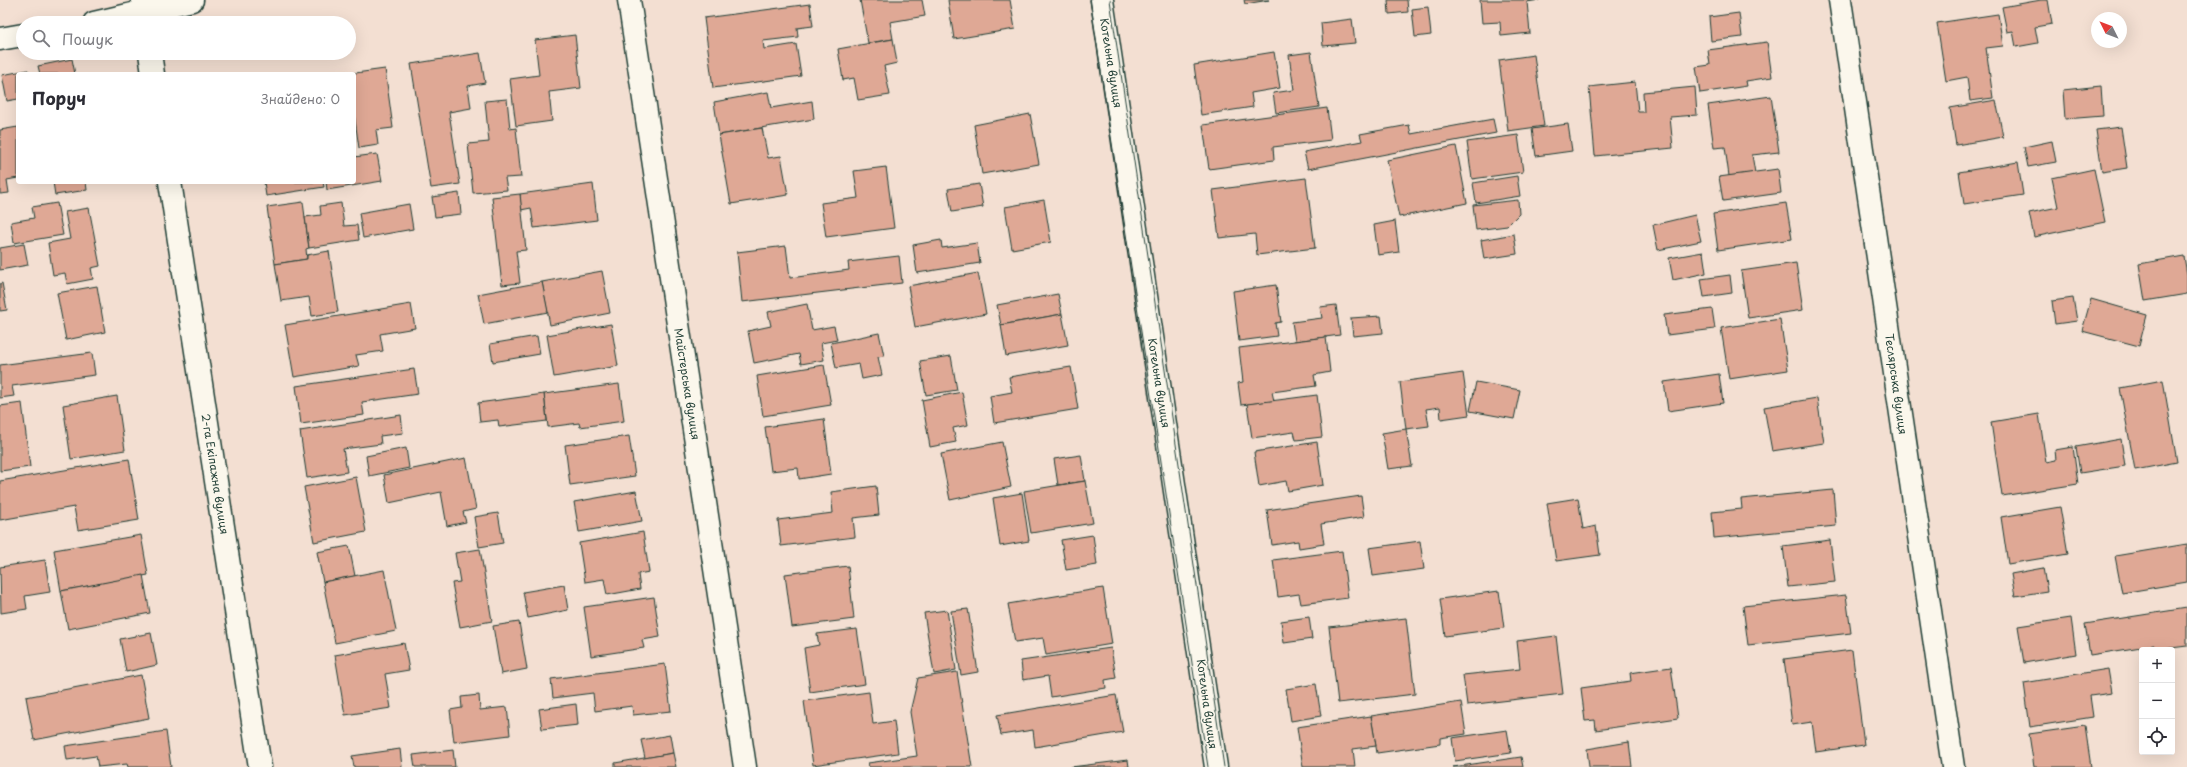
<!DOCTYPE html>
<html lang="uk">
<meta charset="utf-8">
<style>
:root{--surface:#fff;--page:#f7f7f7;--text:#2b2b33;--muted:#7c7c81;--line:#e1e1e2}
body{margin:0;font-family:"Playpen Sans",sans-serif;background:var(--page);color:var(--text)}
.controls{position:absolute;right:12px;bottom:12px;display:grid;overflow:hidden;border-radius:4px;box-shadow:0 4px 16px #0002}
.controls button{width:36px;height:36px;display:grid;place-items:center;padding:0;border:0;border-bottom:1px solid var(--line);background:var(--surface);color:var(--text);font:20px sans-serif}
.compass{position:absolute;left:2091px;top:12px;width:36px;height:36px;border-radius:50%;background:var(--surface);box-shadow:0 4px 16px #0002;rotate:312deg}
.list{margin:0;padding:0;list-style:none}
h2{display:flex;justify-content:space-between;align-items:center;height:52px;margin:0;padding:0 16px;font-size:17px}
h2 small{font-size:13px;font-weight:400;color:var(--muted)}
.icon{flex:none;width:22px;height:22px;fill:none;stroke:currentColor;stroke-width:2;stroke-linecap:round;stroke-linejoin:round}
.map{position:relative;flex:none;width:2187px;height:767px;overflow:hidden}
.search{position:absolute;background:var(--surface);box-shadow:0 4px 16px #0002;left:16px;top:16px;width:340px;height:44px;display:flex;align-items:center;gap:10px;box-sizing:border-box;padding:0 14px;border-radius:22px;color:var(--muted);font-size:15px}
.panel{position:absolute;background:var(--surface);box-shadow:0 4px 16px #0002;left:16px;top:72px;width:340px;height:112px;border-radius:4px}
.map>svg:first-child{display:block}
.building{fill:#dfa895;stroke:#1f3d34}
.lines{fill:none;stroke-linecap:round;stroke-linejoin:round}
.minor-casing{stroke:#1f3d34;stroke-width:25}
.tertiary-casing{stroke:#1f3d34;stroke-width:25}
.minor{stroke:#fbf7ec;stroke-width:22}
.tertiary{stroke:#fbf7ec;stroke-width:22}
.tram{stroke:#1f3d34;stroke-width:1}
.labels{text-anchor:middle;stroke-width:3;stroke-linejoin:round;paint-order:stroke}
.street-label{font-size:11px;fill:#1f3d34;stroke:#fbf7ec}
</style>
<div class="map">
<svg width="2187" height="767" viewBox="0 0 2187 767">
<rect width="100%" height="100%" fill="#f3dfd2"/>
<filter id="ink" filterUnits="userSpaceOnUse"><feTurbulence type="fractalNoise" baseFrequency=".025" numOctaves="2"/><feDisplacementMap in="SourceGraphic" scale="8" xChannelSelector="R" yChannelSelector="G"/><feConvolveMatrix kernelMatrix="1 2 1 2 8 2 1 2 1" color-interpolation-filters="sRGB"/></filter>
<g filter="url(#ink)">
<g class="building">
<polygon points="860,0 922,0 925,16 890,22 893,39 868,43"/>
<polygon points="948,0 1010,0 1015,29 954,39"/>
<polygon points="1244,0 1269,0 1245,4"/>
<polygon points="1388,0 1407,0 1408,12 1389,14"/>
<polygon points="1480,0 1539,0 1527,2 1530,33 1501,36 1500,22 1482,23"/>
<polygon points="2041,0 2048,0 2052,24 2035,27 2038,43 2016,47 2013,31 2007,32 2002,7"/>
<polygon points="810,4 813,26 797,28 798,37 763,41 764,49 796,44 801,76 713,88 704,18"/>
<polygon points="1428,7 1431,35 1415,37 1412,9"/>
<polygon points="1739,13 1742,37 1711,41 1709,17"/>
<polygon points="1998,14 2003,46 1986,48 1993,98 1970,101 1967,77 1946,81 1937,23"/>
<polygon points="1352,19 1355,43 1323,46 1321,23"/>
<polygon points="575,35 581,88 549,92 552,121 516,126 510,79 539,75 535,40"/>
<polygon points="893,39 897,63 884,66 890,95 858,100 854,78 843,80 838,49"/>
<polygon points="1767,42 1772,77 1746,81 1747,86 1700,93 1696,67 1710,65 1708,50"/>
<polygon points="1274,52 1280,88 1251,93 1253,107 1201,115 1194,65"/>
<polygon points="1311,52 1319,107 1276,113 1273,93 1294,90 1289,55"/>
<polygon points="480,53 485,83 468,86 471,108 449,112 460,184 431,188 411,64"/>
<polygon points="1534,55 1544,126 1508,131 1499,60"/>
<polygon points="72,59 75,74 40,74 38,66"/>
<polygon points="385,69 393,128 376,130 378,145 359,148 354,113 354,74 348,74"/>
<polygon points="28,70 29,74 18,74 18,99 7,101 2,75"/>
<polygon points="1635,82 1638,112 1644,112 1643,92 1695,87 1697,115 1670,117 1673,148 1595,156 1589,87"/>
<polygon points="2101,86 2103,116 2065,119 2063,90"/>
<polygon points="768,92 771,108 812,101 814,119 719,135 714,102"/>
<polygon points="1771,96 1779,152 1752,155 1755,173 1729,176 1725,147 1714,148 1708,105"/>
<polygon points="507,99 510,129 516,128 521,177 505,178 507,190 473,193 468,144 489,142 485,101"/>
<polygon points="1996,100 2003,137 1956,145 1950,108"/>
<polygon points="1327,108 1331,140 1273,147 1274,160 1209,169 1203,125"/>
<polygon points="1030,114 1039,164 982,174 974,125"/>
<polygon points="1493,119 1496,133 1308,169 1304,152 1362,141 1360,134 1409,125 1411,134"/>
<polygon points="1568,124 1572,151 1536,156 1532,129"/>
<polygon points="18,127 18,178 7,180 9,193 0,194 0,130"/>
<polygon points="2121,127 2127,168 2102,172 2096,130"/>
<polygon points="762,128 768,158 781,156 788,195 731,204 719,135"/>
<polygon points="1518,135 1523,172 1472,179 1467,142"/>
<polygon points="2052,141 2056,162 2028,167 2024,147"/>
<polygon points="1456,146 1467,203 1399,217 1387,160"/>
<polygon points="377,154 382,181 327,190 326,182 354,182 354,157"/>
<polygon points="2018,162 2023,195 1964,204 1959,172"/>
<polygon points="886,167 894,228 826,237 821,203 858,198 854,171"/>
<polygon points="1778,169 1781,193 1723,201 1719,177"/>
<polygon points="2094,169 2105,222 2034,237 2029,213 2058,207 2052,178"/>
<polygon points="1517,176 1520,196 1476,203 1473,183"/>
<polygon points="1306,178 1315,248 1257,255 1255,234 1219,238 1213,190"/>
<polygon points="53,182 86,182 87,190 55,195"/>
<polygon points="264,182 323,182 324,187 266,196"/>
<polygon points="593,184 597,220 534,228 531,208 521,210 520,194"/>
<polygon points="979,184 983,207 952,212 948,189"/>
<polygon points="459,193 461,214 435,217 432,197"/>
<polygon points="520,194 526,250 516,251 520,283 502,285 492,197"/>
<polygon points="1044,200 1051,242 1012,249 1005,207"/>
<polygon points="1518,200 1519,214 1507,226 1476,230 1473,205"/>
<polygon points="303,202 309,248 306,249 307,259 275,264 267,207"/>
<polygon points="57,203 63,235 14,243 11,222 34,218 32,207"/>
<polygon points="341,203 344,226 357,225 359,240 309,248 305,217 321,215 320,206"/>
<polygon points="1786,203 1792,239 1718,250 1713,214"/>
<polygon points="409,204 413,229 363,238 359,213"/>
<polygon points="89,208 100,266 91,268 93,279 67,284 65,273 53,275 48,243 70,239 65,212"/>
<polygon points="1695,215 1701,241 1658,250 1653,225"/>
<polygon points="1395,221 1399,252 1378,255 1374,225"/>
<polygon points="1514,234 1517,254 1484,259 1481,240"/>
<polygon points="941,240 942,248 977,243 980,263 917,273 913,245"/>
<polygon points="24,244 28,265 0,270 0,248"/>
<polygon points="786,246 790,278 849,270 848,262 899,256 902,283 742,302 737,252"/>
<polygon points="329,251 338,312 312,316 309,297 281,301 275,264 307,259 307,255"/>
<polygon points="1703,252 1706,273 1673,280 1669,258"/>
<polygon points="2184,256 2187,275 2187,294 2145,301 2139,264"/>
<polygon points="1796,263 1803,310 1748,318 1741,271"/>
<polygon points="602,271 610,313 550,325 542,282"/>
<polygon points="978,273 986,314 915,327 908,286"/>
<polygon points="1730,275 1732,293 1704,297 1701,279"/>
<polygon points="542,282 548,312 484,324 478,294"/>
<polygon points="2,283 7,310 0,311 0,284"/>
<polygon points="1276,285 1281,322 1275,323 1277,336 1239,341 1233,291"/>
<polygon points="97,286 105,332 66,340 57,293"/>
<polygon points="1058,294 1062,314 1001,325 997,305"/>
<polygon points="2073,298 2077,321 2055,324 2052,301"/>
<polygon points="2091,299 2147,315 2139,346 2082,331"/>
<polygon points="411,304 415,328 380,334 383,351 356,355 359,366 294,377 285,325"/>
<polygon points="807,304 812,330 834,326 837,340 821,343 824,360 801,364 799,354 754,363 748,331 771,326 768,312"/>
<polygon points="1336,305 1340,335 1295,341 1292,322 1322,318 1320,307"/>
<polygon points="1712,309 1715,329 1667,335 1664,315"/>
<polygon points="1062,314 1068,345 1006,356 1001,325"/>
<polygon points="1381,316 1383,333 1353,336 1351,318"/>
<polygon points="1780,319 1788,370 1729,379 1721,328"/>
<polygon points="611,324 618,366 554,377 547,335"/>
<polygon points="879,333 884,356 878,357 882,375 862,379 859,364 836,368 831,343"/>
<polygon points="537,336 540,354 493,362 490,344"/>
<polygon points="1326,337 1330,372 1314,375 1316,386 1272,392 1274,401 1241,405 1238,383 1243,382 1239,348"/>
<polygon points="92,353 95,375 12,386 14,396 0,398 0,365"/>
<polygon points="951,356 957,390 926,395 920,361"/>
<polygon points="824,365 831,405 763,416 757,376"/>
<polygon points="1071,367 1078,409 994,423 990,396 1012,392 1009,377"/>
<polygon points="414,369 418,394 362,402 364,415 301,424 296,386"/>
<polygon points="1463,373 1469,415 1441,419 1440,407 1426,409 1429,426 1406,429 1400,382"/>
<polygon points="1719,374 1723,403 1668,411 1664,382"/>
<polygon points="2163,380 2177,462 2135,470 2120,388"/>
<polygon points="1476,382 1520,390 1514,419 1470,411"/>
<polygon points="619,384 624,421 580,427 579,423 548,427 544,394"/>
<polygon points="962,392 968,425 953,428 956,442 930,447 922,400"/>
<polygon points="544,394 547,421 499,427 498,420 480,422 478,403"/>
<polygon points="1317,395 1322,437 1296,440 1294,432 1252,438 1247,404"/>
<polygon points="117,396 125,450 71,459 63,405"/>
<polygon points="1817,398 1824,443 1772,451 1764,407"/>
<polygon points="22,403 30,467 0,471 0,406"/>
<polygon points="2039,414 2046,462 2056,460 2055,450 2073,447 2078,484 2002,496 1991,422"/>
<polygon points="401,415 403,433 380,436 381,444 343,449 347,472 307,478 300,431"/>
<polygon points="824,419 831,474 799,479 798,468 771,471 765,427"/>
<polygon points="1406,429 1412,466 1388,469 1382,433"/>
<polygon points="629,436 635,476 570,485 565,445"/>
<polygon points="2121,439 2125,466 2080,473 2076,447"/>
<polygon points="1002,442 1011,487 950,500 941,454"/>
<polygon points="1317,442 1323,485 1288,491 1286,481 1259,486 1254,452"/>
<polygon points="406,448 409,468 369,476 366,456"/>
<polygon points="1081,455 1085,481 1058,485 1054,459"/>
<polygon points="466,458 476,509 463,512 466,522 447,526 441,492 389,503 384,475"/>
<polygon points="129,459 139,520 78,530 74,507 0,520 0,481"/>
<polygon points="356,477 366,532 314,542 304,487"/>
<polygon points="1085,481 1093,523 1031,533 1024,491"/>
<polygon points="876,486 879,515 853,518 855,537 781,546 778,520 833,513 831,492"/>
<polygon points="1833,490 1836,526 1714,538 1712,512 1742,509 1741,499"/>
<polygon points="636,491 642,521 579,532 574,502"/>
<polygon points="1022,493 1029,541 1000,546 993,498"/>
<polygon points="1361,496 1364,517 1321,524 1324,544 1299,548 1298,541 1272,545 1267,510"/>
<polygon points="1578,498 1583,529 1596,526 1600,555 1556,561 1547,503"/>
<polygon points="2060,507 2068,554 2008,564 2001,517"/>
<polygon points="498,513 503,543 479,547 474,517"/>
<polygon points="643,532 649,572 638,574 640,589 607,595 604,579 585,582 579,543"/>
<polygon points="141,535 148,575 61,591 54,550"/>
<polygon points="1093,535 1097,565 1066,570 1061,540"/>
<polygon points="1830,540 1835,582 1788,587 1783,546"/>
<polygon points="1420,541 1424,569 1373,576 1369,548"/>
<polygon points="2187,544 2187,582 2122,593 2115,556"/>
<polygon points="349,546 355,576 323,582 317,552"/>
<polygon points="480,549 492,621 460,627 452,583 460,582 455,553"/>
<polygon points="1342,551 1348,598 1301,604 1299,594 1278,597 1273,560"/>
<polygon points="45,560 50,592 25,596 27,609 1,613 0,567"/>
<polygon points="848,566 854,619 792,627 785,574"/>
<polygon points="2043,568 2047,591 2015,596 2011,574"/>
<polygon points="384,570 396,631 335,643 323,582"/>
<polygon points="143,575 150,613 68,629 61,591"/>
<polygon points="564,585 568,610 528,618 523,592"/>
<polygon points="1103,588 1112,644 1046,655 1043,638 1015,642 1008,604"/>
<polygon points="1499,591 1504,628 1445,636 1440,599"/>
<polygon points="1846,595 1851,633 1748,645 1743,606"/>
<polygon points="654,597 660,637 642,640 644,648 591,656 584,607"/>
<polygon points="2187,608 2187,646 2155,650 2154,645 2090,655 2085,624"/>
<polygon points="968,609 978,672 961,675 951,611"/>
<polygon points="947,610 956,670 934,674 924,613"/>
<polygon points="1309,617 1312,639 1284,643 1281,621"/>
<polygon points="1406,618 1415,694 1338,703 1329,627"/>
<polygon points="2071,618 2076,654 2024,663 2018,626"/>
<polygon points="519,622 527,669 501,674 493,626"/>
<polygon points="857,629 865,684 810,692 804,648 819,645 817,634"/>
<polygon points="151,633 157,665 126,672 120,639"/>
<polygon points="1556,636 1563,694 1467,705 1463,675 1520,669 1517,641"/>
<polygon points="404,643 409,670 385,674 391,708 345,715 335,655"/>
<polygon points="1111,648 1116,678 1105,680 1106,688 1051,697 1048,676 1023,680 1021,661"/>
<polygon points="1852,650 1864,745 1816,752 1812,722 1792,725 1784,659"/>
<polygon points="665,664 671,711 633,715 632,706 595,711 593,693 553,698 551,679"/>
<polygon points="1671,667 1678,718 1596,730 1595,720 1585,721 1581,688 1631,681 1630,673"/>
<polygon points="2108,669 2112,693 2090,696 2093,717 2030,727 2024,683"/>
<polygon points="957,672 972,767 869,767 868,763 917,756 910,712 918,678"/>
<polygon points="141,675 149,718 34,740 26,697"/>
<polygon points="1316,684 1321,716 1291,721 1286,689"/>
<polygon points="869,692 873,724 894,721 898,753 813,765 804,701"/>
<polygon points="479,695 480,710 507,707 510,735 454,742 450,710 462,708 461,697"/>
<polygon points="1116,695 1123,732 1035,747 1033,730 1001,735 997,715"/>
<polygon points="1461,702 1466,734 1440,738 1440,744 1377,753 1371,716"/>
<polygon points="576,704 578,725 542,729 539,709"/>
<polygon points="1371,716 1376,746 1353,749 1355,767 1303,767 1297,727"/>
<polygon points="2085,726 2091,767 2034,767 2029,734"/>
<polygon points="1507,730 1511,753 1455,761 1452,738"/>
<polygon points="166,731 171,767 128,767 127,764 98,767 96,756 67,760 65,746"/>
<polygon points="670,735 673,753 645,758 641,740"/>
<polygon points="1629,742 1632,767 1589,767 1587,749"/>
<polygon points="400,749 402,767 354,767 352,756"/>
<polygon points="453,750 455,767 415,767 413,755"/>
<polygon points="673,753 676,767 615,767 615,763"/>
<polygon points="1521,757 1523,767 1453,767"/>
<polygon points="1128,760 1129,767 1071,767"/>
</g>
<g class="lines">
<g class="minor-casing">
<g id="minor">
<polyline points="629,0 745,767"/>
<polyline points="1102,0 1216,767"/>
<polyline points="1840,0 1953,767"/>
<polyline points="94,23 192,0"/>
<polyline points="0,39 23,35"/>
</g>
</g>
<g class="tertiary-casing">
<g id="tertiary">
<polyline points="142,0 146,23"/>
<polyline points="150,53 153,74"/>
<polyline points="170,182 260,767"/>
</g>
</g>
<use href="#minor" class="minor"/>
<use href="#tertiary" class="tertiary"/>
<g class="tram">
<polyline points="1090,0 1208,767"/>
<polyline points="1110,0 1224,767"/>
</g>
</g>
</g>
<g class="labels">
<g class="street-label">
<text transform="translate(1111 63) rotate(81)" y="4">Котельна вулиця</text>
<text transform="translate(1159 383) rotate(81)" y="4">Котельна вулиця</text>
<text transform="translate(687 384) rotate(81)" y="4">Майстерська вулиця</text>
<text transform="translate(1896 384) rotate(82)" y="4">Теслярська вулиця</text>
<text transform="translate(215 474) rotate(81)" y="4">2-га Екіпажна вулиця</text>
<text transform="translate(1207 704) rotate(82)" y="4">Котельна вулиця</text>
</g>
</g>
</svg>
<div class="controls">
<button>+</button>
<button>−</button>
<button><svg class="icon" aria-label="locate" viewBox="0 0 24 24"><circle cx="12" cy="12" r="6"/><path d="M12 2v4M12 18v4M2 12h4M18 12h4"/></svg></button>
</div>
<svg class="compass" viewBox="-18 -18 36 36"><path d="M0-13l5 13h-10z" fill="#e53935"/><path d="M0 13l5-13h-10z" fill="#7c7c81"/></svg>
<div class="search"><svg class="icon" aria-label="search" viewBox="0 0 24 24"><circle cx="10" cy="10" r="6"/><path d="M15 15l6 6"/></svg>Пошук</div>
<section class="panel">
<h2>Поруч<small>Знайдено: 0</small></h2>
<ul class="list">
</ul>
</section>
</div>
